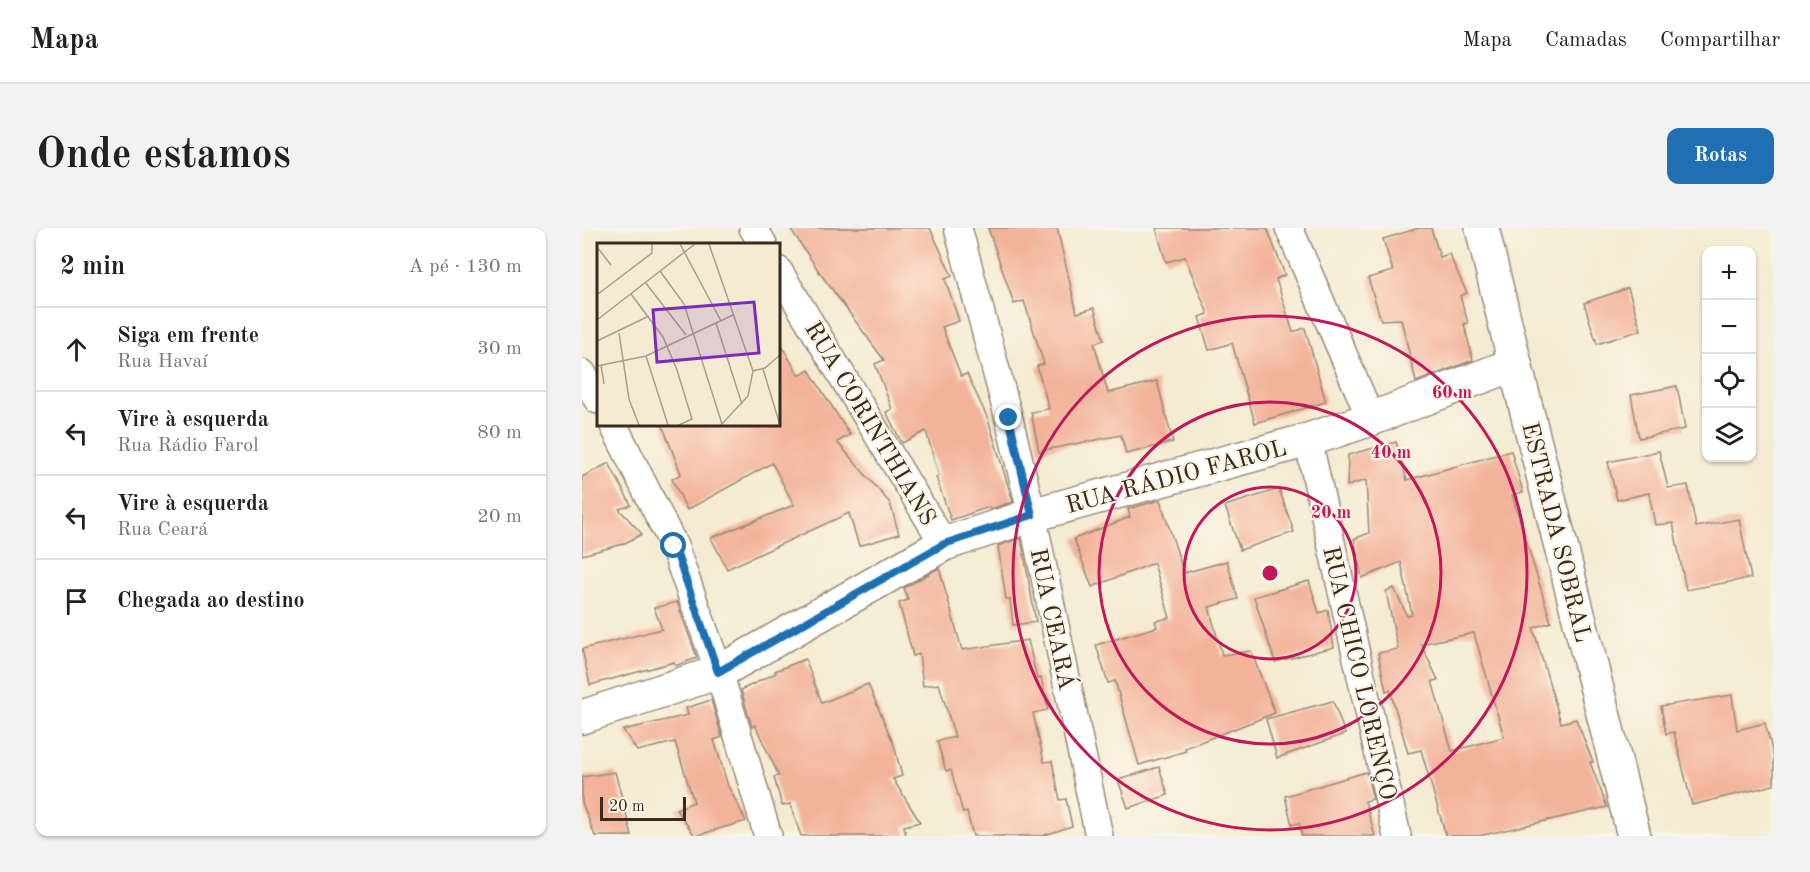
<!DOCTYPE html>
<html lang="pt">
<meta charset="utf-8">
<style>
:root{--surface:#fff;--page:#f2f2f2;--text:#202124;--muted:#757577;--line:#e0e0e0;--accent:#1f6fb2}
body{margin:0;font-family:"Old Standard TT",serif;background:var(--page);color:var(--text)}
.controls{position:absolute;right:18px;top:18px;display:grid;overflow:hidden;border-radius:12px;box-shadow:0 2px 4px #0004}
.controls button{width:54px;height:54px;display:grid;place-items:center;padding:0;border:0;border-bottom:2px solid var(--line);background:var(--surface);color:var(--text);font:30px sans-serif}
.scale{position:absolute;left:18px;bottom:15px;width:86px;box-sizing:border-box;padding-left:6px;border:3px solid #3b2a1e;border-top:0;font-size:16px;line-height:21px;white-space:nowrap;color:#3b2a1e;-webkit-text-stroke:4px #fcf5e5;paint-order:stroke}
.stop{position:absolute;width:18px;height:18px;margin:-14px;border:4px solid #1f6fb2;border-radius:50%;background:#fff}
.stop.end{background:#1f6fb2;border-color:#fff;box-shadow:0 2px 6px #0008}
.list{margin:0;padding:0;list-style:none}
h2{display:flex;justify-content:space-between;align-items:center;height:78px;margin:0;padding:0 24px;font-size:26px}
h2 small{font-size:20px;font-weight:400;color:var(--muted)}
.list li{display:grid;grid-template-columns:39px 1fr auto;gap:18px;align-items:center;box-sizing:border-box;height:84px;padding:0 24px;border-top:2px solid var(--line)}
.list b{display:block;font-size:22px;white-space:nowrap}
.list p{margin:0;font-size:20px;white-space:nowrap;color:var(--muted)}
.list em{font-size:20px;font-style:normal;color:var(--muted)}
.icon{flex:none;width:33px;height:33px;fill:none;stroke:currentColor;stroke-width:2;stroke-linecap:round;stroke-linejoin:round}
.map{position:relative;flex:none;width:1192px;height:608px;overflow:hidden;border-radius:12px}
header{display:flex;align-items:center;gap:36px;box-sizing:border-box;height:84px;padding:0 30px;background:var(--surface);border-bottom:2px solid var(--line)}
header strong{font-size:28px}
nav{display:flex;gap:33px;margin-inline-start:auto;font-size:21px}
.intro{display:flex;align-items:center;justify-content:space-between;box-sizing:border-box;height:144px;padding:0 36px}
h1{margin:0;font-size:42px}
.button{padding:15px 27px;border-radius:12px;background:var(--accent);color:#fff;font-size:21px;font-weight:700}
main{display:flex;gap:36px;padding:0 36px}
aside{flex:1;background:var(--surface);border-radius:12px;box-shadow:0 2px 4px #0004}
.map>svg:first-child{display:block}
.building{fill:#f3b29a;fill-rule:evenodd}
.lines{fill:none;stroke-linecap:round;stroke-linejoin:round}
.minor-casing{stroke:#988a78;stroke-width:30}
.tertiary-casing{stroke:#988a78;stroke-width:36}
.minor{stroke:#fff;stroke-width:27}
.tertiary{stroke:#fff;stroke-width:33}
.route{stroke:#1f6fb2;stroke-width:8}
.ring{fill:none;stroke:#c2185b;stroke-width:3}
.labels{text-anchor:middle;stroke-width:4.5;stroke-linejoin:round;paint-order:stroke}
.street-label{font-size:24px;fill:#3b2a1e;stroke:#fcf5e5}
.inset-road{fill:none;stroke:#aa9e8a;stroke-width:1.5}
.view{fill:#7b2cbf;fill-opacity:0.15;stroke:#7b2cbf;stroke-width:3}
.inset-edge{fill:none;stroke:#3b2a1e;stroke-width:3}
.centre{fill:#c2185b;stroke:#fcf5e5;stroke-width:3}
.ring-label{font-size:18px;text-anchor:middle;font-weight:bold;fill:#c2185b;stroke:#fcf5e5;stroke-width:4.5;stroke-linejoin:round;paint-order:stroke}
</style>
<header>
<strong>Mapa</strong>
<nav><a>Mapa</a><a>Camadas</a><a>Compartilhar</a></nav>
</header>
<div class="intro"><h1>Onde estamos</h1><a class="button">Rotas</a></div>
<main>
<aside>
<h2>2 min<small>A pé · 130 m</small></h2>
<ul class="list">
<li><svg class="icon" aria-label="ahead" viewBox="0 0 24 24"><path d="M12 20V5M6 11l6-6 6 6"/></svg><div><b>Siga em frente</b><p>Rua Havaí</p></div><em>30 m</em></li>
<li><svg class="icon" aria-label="left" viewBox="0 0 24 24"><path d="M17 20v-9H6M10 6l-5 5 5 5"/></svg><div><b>Vire à esquerda</b><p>Rua Rádio Farol</p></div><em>80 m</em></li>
<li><svg class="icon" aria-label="left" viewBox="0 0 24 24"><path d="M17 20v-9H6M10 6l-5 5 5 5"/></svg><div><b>Vire à esquerda</b><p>Rua Ceará</p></div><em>20 m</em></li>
<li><svg class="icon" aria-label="arrive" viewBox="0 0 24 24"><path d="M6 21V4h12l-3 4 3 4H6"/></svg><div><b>Chegada ao destino</b></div></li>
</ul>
</aside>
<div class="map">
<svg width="1192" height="608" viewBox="0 0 1192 608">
<rect width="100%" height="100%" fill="#fcf5e5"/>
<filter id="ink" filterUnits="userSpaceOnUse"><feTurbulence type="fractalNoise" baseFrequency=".0167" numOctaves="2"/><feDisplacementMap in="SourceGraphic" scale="12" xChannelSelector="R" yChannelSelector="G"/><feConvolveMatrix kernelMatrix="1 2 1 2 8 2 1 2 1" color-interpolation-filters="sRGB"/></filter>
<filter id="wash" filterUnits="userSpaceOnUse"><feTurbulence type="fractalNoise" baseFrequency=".008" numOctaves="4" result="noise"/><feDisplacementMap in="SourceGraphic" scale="24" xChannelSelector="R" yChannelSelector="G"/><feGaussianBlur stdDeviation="1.35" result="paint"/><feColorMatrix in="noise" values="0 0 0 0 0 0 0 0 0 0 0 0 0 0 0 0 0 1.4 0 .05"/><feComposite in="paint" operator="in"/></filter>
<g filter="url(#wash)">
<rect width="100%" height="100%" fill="#f4ebd2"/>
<g id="blocks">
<g class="building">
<polygon points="208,0 348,0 370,48 363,51 377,93 360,99 379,148 385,146 406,191 431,274 408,281 407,279 369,292 354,249 357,248 344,203 320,215 304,184 310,181 293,136 302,132 238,45"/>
<polygon points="406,0 475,0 495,85 512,80 522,112 512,115 526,165 575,153 591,214 544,226 539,207 457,223 449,184 467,181 455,138 462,136 442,73 432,76"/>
<polygon points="574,0 685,0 703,47 694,51 711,104 723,100 744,174 673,195 650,115 627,122 617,89 626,86 603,29 584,34"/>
<polygon points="837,0 849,0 858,29 867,26 885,65 878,68 886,95 882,96 891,132 834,154 819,91 799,92 786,50 811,43 801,11"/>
<polygon points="1046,60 1059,102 1015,116 1002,75"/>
<polygon points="196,111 217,148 227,142 268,207 255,214 308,275 317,306 277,318 267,285 145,341 129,310 212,277 190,235 105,282 90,251 99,246 80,196 196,196"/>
<polygon points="1095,158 1103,201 1057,210 1049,167"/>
<path d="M 814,214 L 825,252 L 929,223 L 941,264 L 930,267 L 969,394 L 951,400 L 979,495 L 994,491 L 1011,534 L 1008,534 L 1025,579 L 897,608 L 864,608 L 839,522 L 826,525 L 808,462 L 804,463 L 796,425 L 816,421 L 804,363 L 812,360 L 825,388 L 830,387 L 819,334 L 780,350 L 772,311 L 787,305 L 784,252 L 765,258 L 766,227 ZM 892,405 L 922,509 L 870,523 L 850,453 L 856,452 L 839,416 Z"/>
<polygon points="1077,223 1086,260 1106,257 1114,299 1157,291 1169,350 1104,362 1091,295 1073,297 1067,265 1035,272 1026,234"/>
<polygon points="27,235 49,277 37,281 60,306 41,316 0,327 0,249"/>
<polygon points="697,261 712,304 658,322 643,278"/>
<polygon points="578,272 602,345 645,333 656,371 627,379 640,427 669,423 693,485 603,520 604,523 557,537 533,453 526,455 514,417 575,399 573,393 588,390 572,335 510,359 492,311 548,289 546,281"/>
<polygon points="439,310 454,394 431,397 428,371 424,371 416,318"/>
<polygon points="357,340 380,422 446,412 455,451 459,450 466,482 451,485 462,534 470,533 478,572 484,571 490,598 460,608 391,608 385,584 381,585 369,542 364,543 355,513 373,509 357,456 341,458 337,426 331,428 317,375 326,372 322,360"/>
<polygon points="727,353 737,385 746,382 752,419 693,434 672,369"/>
<polygon points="95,374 115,430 93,438 92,434 8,457 0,421 80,401 72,380"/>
<polygon points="223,431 240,475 286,456 312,517 320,548 311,551 338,594 322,598 324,608 219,608 208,576 200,578 192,549 197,548 173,497 170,499 159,462 194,445 193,443"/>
<polygon points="1150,467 1155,502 1183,495 1192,530 1192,557 1110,577 1092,504 1084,506 1079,478"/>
<polygon points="129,472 140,509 132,512 146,558 164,593 113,608 94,581 112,574 93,514 55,523 41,502 106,487 104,480"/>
<polygon points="751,473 763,506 695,530 684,491"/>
<polygon points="577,539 586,567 546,580 536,552"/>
<polygon points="33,544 50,608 13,608 0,574 0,549"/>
<polygon points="784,544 791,571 783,573 793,608 720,608 717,595 710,597 703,568"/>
</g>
</g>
</g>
<g filter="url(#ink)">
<use href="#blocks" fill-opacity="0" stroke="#988a78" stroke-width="1.5"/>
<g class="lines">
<g class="minor-casing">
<g id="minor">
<polyline points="171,0 181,16"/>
<polyline points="376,0 427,191 450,287 517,608"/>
<polyline points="707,0 789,191"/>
<polyline points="196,42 362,316"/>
<polyline points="0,145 16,172"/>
<polyline points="31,196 92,318 137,444 186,608"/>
<polyline points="726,212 815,608"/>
</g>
</g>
<g class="tertiary-casing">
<g id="tertiary">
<polyline points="900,0 933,136 1052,608"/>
<polyline points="0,489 137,444 362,316 450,287 726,212 789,191 933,136"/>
</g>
</g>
<use href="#minor" class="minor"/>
<use href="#tertiary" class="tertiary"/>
</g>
</g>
<g class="lines" filter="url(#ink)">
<polyline class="route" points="92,318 136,444 362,316 450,287 427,190"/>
</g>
<g class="ring">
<circle cx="688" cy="345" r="86"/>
<circle cx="688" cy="345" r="171"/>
<circle cx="688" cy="345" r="257"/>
</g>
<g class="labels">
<g class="street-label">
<text transform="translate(289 195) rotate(59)" y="8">RUA CORINTHIANS</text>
<text transform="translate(594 248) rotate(-15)" y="8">RUA RÁDIO FAROL</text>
<text transform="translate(975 304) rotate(76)" y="8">ESTRADA SOBRAL</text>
<text transform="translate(471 391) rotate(78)" y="8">RUA CEARÁ</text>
<text transform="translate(778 445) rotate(77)" y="8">RUA CHICO LORENÇO</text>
</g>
</g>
<g transform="translate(15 15)">
<rect width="183" height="183" fill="#f4ebd2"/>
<path class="inset-road" d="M 83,1 L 124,78M 112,1 L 156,128 L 151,153 L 124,182M 0,4 L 14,22M 63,28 L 87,61 L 125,181M 48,39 L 89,92M 1,51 L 55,10 L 55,1M 34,51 L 66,94 L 80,127 L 95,176 L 82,182M 0,77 L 98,1M 119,80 L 145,161M 22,90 L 32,156 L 42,182M 0,98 L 52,73M 49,113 L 71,182M 4,122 L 7,141M 0,123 L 49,113 L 136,72M 166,126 L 183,182M 156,128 L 168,125 L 183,112"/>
<path class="view" d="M 157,59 L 162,110 L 60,119 L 56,67 Z"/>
<rect width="183" height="183" class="inset-edge"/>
</g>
<circle cx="688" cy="345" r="9" class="centre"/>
<g class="ring-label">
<text x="870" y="170">60 m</text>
<text x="809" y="230">40 m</text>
<text x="749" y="290">20 m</text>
</g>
</svg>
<div class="controls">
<button>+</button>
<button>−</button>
<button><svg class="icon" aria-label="locate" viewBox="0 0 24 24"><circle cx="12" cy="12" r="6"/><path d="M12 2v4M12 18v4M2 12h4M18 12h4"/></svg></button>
<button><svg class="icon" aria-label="layers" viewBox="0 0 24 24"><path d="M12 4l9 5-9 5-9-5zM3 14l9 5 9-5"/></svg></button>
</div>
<div class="scale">20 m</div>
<div class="stop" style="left:92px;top:318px"></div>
<div class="stop end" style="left:427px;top:190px"></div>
</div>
</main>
